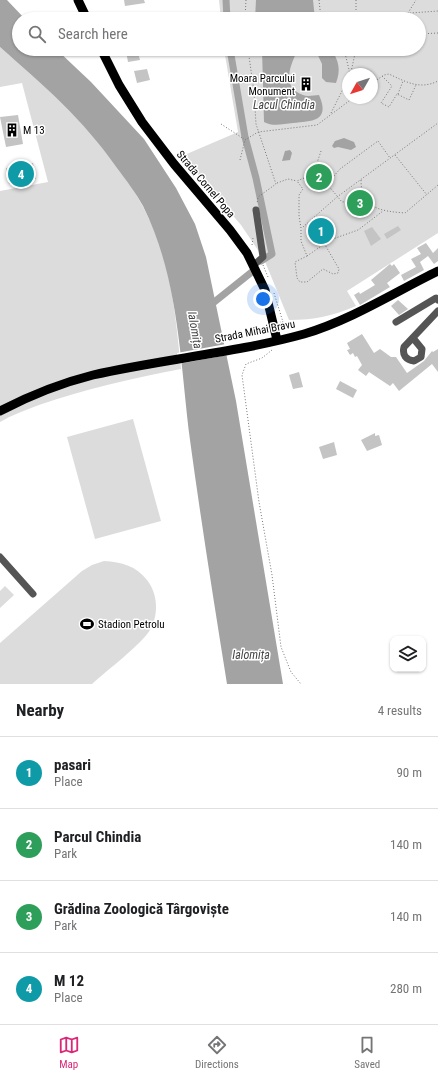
<!DOCTYPE html>
<meta charset="utf-8">
<style>
:root{--surface:#fff;--page:#f6f6f6;--text:#202124;--muted:#757577;--line:#e0e0e0;--accent:#db2777}
body{margin:0;font-family:"Roboto Condensed",sans-serif;background:var(--page);color:var(--text)}
.controls{position:absolute;right:12px;bottom:12px;display:grid;overflow:hidden;border-radius:8px;box-shadow:0 1px 3px #0004}
.controls button{width:36px;height:36px;display:grid;place-items:center;padding:0;border:0;border-bottom:1px solid var(--line);background:var(--surface);color:var(--text);font:20px sans-serif}
.compass{position:absolute;left:342px;top:68px;width:36px;height:36px;border-radius:50%;background:var(--surface);box-shadow:0 1px 3px #0004;rotate:231deg}
.you{position:absolute;left:263px;top:299px;width:14px;height:14px;margin:-10px;border:3px solid #fff;border-radius:50%;background:#1a73e8;box-shadow:0 0 0 6px #1a73e833}
.badge{display:grid;place-items:center;width:26px;height:26px;border-radius:50%;background:var(--accent);color:#fff;font-size:13px;font-weight:700}
.pin{position:absolute;translate:-50% -50%;border:2px solid #fff;box-shadow:0 1px 4px #0006}
.list{margin:0;padding:0;list-style:none}
h2{display:flex;justify-content:space-between;align-items:center;height:52px;margin:0;padding:0 16px;font-size:17px}
h2 small{font-size:13px;font-weight:400;color:var(--muted)}
.list li{display:grid;grid-template-columns:26px 1fr auto;gap:12px;align-items:center;box-sizing:border-box;height:72px;padding:0 16px;border-top:1px solid var(--line)}
.list b{display:block;font-size:15px;white-space:nowrap}
.list p{margin:0;font-size:13px;white-space:nowrap;color:var(--muted)}
.list em{font-size:13px;font-style:normal;color:var(--muted)}
.icon{flex:none;width:22px;height:22px;fill:none;stroke:currentColor;stroke-width:2;stroke-linecap:round;stroke-linejoin:round}
.map{position:relative;flex:none;width:438px;height:684px;overflow:hidden}
.search{position:absolute;background:var(--surface);box-shadow:0 1px 3px #0004;left:12px;right:12px;top:12px;height:44px;display:flex;align-items:center;gap:10px;box-sizing:border-box;padding:0 14px;border-radius:22px;color:var(--muted);font-size:15px}
.sheet{height:340px;background:var(--surface)}
nav{display:flex;justify-content:space-around;align-items:center;box-sizing:border-box;height:56px;border-top:1px solid var(--line);background:var(--surface);font-size:11px;color:var(--muted)}
nav a{display:grid;justify-items:center;gap:2px}
nav .on{color:var(--accent)}
.map>svg:first-child{display:block}
.green{fill:#dcdcdc;fill-rule:evenodd}
.water{fill:#a3a3a3}
.pier{fill:#fff}
.lines{fill:none;stroke-linecap:round;stroke-linejoin:round}
.canal{stroke:#a3a3a3;stroke-width:7}
.building{fill:#c4c4c4}
.path{stroke:#777;stroke-width:1;stroke-dasharray:1 2;stroke-linecap:butt}
.minor{stroke:#555;stroke-width:7}
.major{stroke:#000;stroke-width:9}
.labels{text-anchor:middle;stroke-width:3;stroke-linejoin:round;paint-order:stroke}
.poi-label{font-size:11px;fill:#000;stroke:#fff;text-anchor:start}
.street-label{font-size:11px;fill:#000;stroke:#fff}
.water-label{font-size:12px;font-style:italic;fill:#444;stroke:#fff}
</style>
<div class="map">
<svg width="438" height="684" viewBox="0 0 438 684">
<rect width="100%" height="100%" fill="#fff"/>
<g class="green">
<path d="M 219,0 L 438,0 L 438,233 L 347,291 L 356,306 C 332,316 315,320 289,320 L 264,259 L 241,225 L 182,156 L 238,132 L 224,49 L 419,49 L 419,19 L 221,19 ZM 348,74 L 372,74 L 372,98 L 348,98 Z"/>
<path d="M 0,47 C 66,105 138,168 163,256 C 174,292 177,331 181,369 C 133,378 85,389 39,405 C 26,410 12,415 0,422 L 0,191 L 48,182 L 22,83 L 0,87 Z"/>
<polygon points="133,419 161,521 95,539 67,437"/>
<path d="M 104,561 C 122,562 136,566 147,580 C 158,594 159,615 150,630 C 142,644 106,671 92,684 L 0,684 L 0,643 L 82,571 L 92,565 Z"/>
<polygon points="5,586 14,595 0,608 0,591"/>
</g>
<g class="water">
<path d="M 0,0 L 7,0 L 25,19 L 19,19 L 19,49 L 56,49 L 91,82 L 144,139 L 176,188 L 195,224 L 206,257 L 236,401 L 283,684 L 227,684 C 214,603 201,521 190,440 C 180,361 179,278 143,206 C 136,193 126,180 117,168 C 83,119 44,86 0,47 Z"/>
<polygon points="256,0 313,0 315,19 255,19"/>
<path d="M 262,49 L 298,49 C 291,64 280,87 303,95 C 308,97 314,95 319,95 C 331,122 311,121 293,123 C 283,124 273,127 264,122 Z"/>
<path d="M 315,49 L 331,49 C 339,61 341,70 336,83 L 326,82 L 322,78 L 322,64 Z"/>
<polygon points="344,138 354,142 356,147 351,150 338,147 334,148 332,146 335,141"/>
<polygon points="290,150 292,153 290,160 282,161 285,151"/>
</g>
<polygon class="pier" points="226,344 228,355 178,364 177,353"/>
<g class="lines">
<g class="canal">
<polyline points="226,0 227,19"/>
<polyline points="230,49 245,137 256,178 272,254 261,261"/>
<polyline points="208,307 253,271"/>
</g>
</g>
<g class="building">
<polygon points="124,0 144,0 145,3 125,6"/>
<polygon points="137,49 140,60 128,62 126,51"/>
<polygon points="147,69 150,80 137,83 134,71"/>
<polygon points="18,115 23,144 6,147 0,117"/>
<polygon points="33,163 36,179 9,184 6,168"/>
<polygon points="320,217 335,236 320,241 307,227"/>
<polygon points="398,226 401,230 387,239 384,234"/>
<polygon points="372,227 381,239 371,246 364,231"/>
<polygon points="426,243 433,253 438,248 438,261 434,264 428,256 420,262 424,270 404,281 401,275 416,267 411,259 421,254 417,248"/>
<polygon points="390,264 392,266 394,264 400,273 387,283 390,287 360,305 354,295 359,292 360,294 375,285 371,280"/>
<polygon points="398,300 408,309 399,315 391,306"/>
<polygon points="362,334 374,353 380,349 391,357 396,357 407,373 424,361 432,351 433,352 438,349 438,372 432,364 399,391 393,383 390,386 369,372 366,376 358,370 362,365 357,356 355,357 353,353 350,355 347,350 350,349 347,343"/>
<polygon points="299,372 303,387 293,389 289,375"/>
<polygon points="340,381 357,390 353,398 336,389"/>
<polygon points="375,433 375,436 379,435 382,445 367,451 361,440"/>
<polygon points="334,442 337,455 323,459 319,447"/>
</g>
<g class="lines">
<g class="path">
<polyline points="319,0 321,19"/>
<polyline points="245,19 246,0"/>
<polyline points="329,19 438,11"/>
<polyline points="356,19 356,0"/>
<polyline points="408,19 408,13 416,0"/>
<polyline points="419,34 438,33"/>
<polyline points="248,49 254,92 256,124 276,184 258,197 257,204"/>
<polyline points="341,49 345,53 350,74"/>
<polyline points="351,72 356,49"/>
<polyline points="382,76 392,86 381,103 389,107 397,94 409,100 416,85"/>
<path d="M 372,83 L 384,75 L 389,74 C 406,82 420,90 438,81"/>
<polyline points="398,94 403,81"/>
<polyline points="331,113 348,79"/>
<polyline points="221,124 244,139"/>
<polyline points="245,140 258,132 317,125 353,98"/>
<polyline points="321,151 316,166 304,178 315,186 327,184 340,169 378,141 390,158"/>
<polyline points="395,155 427,195"/>
<polyline points="240,160 245,140"/>
<polyline points="304,178 297,181 303,189 299,195 299,216 301,228 301,241 307,256 295,262 297,278 300,282 307,282 323,269 333,274 338,273 339,269 324,243"/>
<path d="M 361,180 C 361,209 381,211 405,213 L 438,185"/>
<polyline points="277,183 288,179 297,181"/>
<polyline points="327,184 342,202 365,200"/>
<polyline points="303,227 337,197 438,123"/>
<polyline points="252,245 253,238"/>
<polyline points="307,256 330,240 358,230 383,211"/>
<polyline points="263,265 268,277"/>
<polyline points="274,293 283,322 280,322"/>
<polyline points="272,350 262,358 246,364 242,375 259,502 272,575 281,647 291,672 301,684"/>
</g>
<g class="minor">
<polyline points="254,265 263,257 256,210"/>
<polyline points="396,322 436,298 438,300"/>
<path d="M 413,338 L 422,349 L 421,357 L 414,361 C 406,360 402,355 404,347 L 438,311"/>
<polyline points="0,557 33,594"/>
</g>
<g class="major">
<polyline points="78,0 87,19"/>
<polyline points="101,49 119,85 142,122 174,164 230,230 247,253 265,290 277,340"/>
<path d="M 0,411 C 29,396 61,383 93,375 C 163,359 235,353 304,334 C 351,320 395,292 438,271"/>
</g>
</g>
<defs>
<g id="building-bare" transform="scale(1.08)"><path d="M-4-6H4V6H1V3H-1V6H-4ZM-2.5-4.3h1.7v1.8h-1.7ZM.8-4.3h1.7v1.8H.8ZM-2.5-1h1.7V.8h-1.7ZM.8-1h1.7V.8H.8Z" fill="#000" stroke="#fff" stroke-width="2.5" paint-order="stroke"/></g>
<g id="stadium-bare" transform="scale(1.08)"><path d="M0-5a6.5 5 0 1 0 0 10a6.5 5 0 1 0 0-10ZM-3.5-1.8h7v3.6h-7Z" fill="#000" stroke="#fff" stroke-width="2.5" paint-order="stroke"/></g>
</defs>
<g fill-rule="evenodd">
<use href="#building-bare" x="306" y="84"/>
<use href="#building-bare" x="12" y="130"/>
<use href="#stadium-bare" x="87" y="624"/>
</g>
<g class="labels">
<g class="poi-label">
<text x="295" y="82" text-anchor="end">Moara Parcului<tspan x="295" dy="13">Monument</tspan></text>
<text x="23" y="134">M 13</text>
<text x="98" y="628">Stadion Petrolu</text>
</g>
<g class="street-label">
<text transform="translate(206 184) rotate(50)" y="4">Strada Cornel Popa</text>
<text transform="translate(255 331) rotate(-11)" y="4">Strada Mihai Bravu</text>
</g>
<g class="water-label">
<text x="284" y="109">Lacul Chindia</text>
<text transform="translate(195 330) rotate(80)" y="4">Ialomița</text>
<text x="251" y="659">Ialomița</text>
</g>
</g>
</svg>
<div class="controls">
<button><svg class="icon" aria-label="layers" viewBox="0 0 24 24"><path d="M12 4l9 5-9 5-9-5zM3 14l9 5 9-5"/></svg></button>
</div>
<svg class="compass" viewBox="-18 -18 36 36"><path d="M0-13l5 13h-10z" fill="#e53935"/><path d="M0 13l5-13h-10z" fill="#757577"/></svg>
<div class="you"></div>
<div class="pin badge" style="left:321px;top:231px;background:#0f9aa8">1</div>
<div class="pin badge" style="left:319px;top:177px;background:#2e9e5b">2</div>
<div class="pin badge" style="left:360px;top:203px;background:#2e9e5b">3</div>
<div class="pin badge" style="left:21px;top:174px;background:#0f9aa8">4</div>
<div class="search"><svg class="icon" aria-label="search" viewBox="0 0 24 24"><circle cx="10" cy="10" r="6"/><path d="M15 15l6 6"/></svg>Search here</div>
</div>
<section class="sheet">
<h2>Nearby<small>4 results</small></h2>
<ul class="list">
<li><span class="badge" style="background:#0f9aa8">1</span><div><b>pasari</b><p>Place</p></div><em>90 m</em></li>
<li><span class="badge" style="background:#2e9e5b">2</span><div><b>Parcul Chindia</b><p>Park</p></div><em>140 m</em></li>
<li><span class="badge" style="background:#2e9e5b">3</span><div><b>Grădina Zoologică Târgoviște</b><p>Park</p></div><em>140 m</em></li>
<li><span class="badge" style="background:#0f9aa8">4</span><div><b>M 12</b><p>Place</p></div><em>280 m</em></li>
</ul>
</section>
<nav>
<a class="on"><svg class="icon" aria-label="map" viewBox="0 0 24 24"><path d="M3 6l6-2 6 2 6-2v14l-6 2-6-2-6 2zM9 4v14M15 6v14"/></svg>Map</a>
<a><svg class="icon" aria-label="directions" viewBox="0 0 24 24"><path d="M12 3l9 9-9 9-9-9zM9 14v-3h6M13 9l2 2-2 2"/></svg>Directions</a>
<a><svg class="icon" aria-label="saved" viewBox="0 0 24 24"><path d="M7 4h10v16l-5-4-5 4z"/></svg>Saved</a>
</nav>
